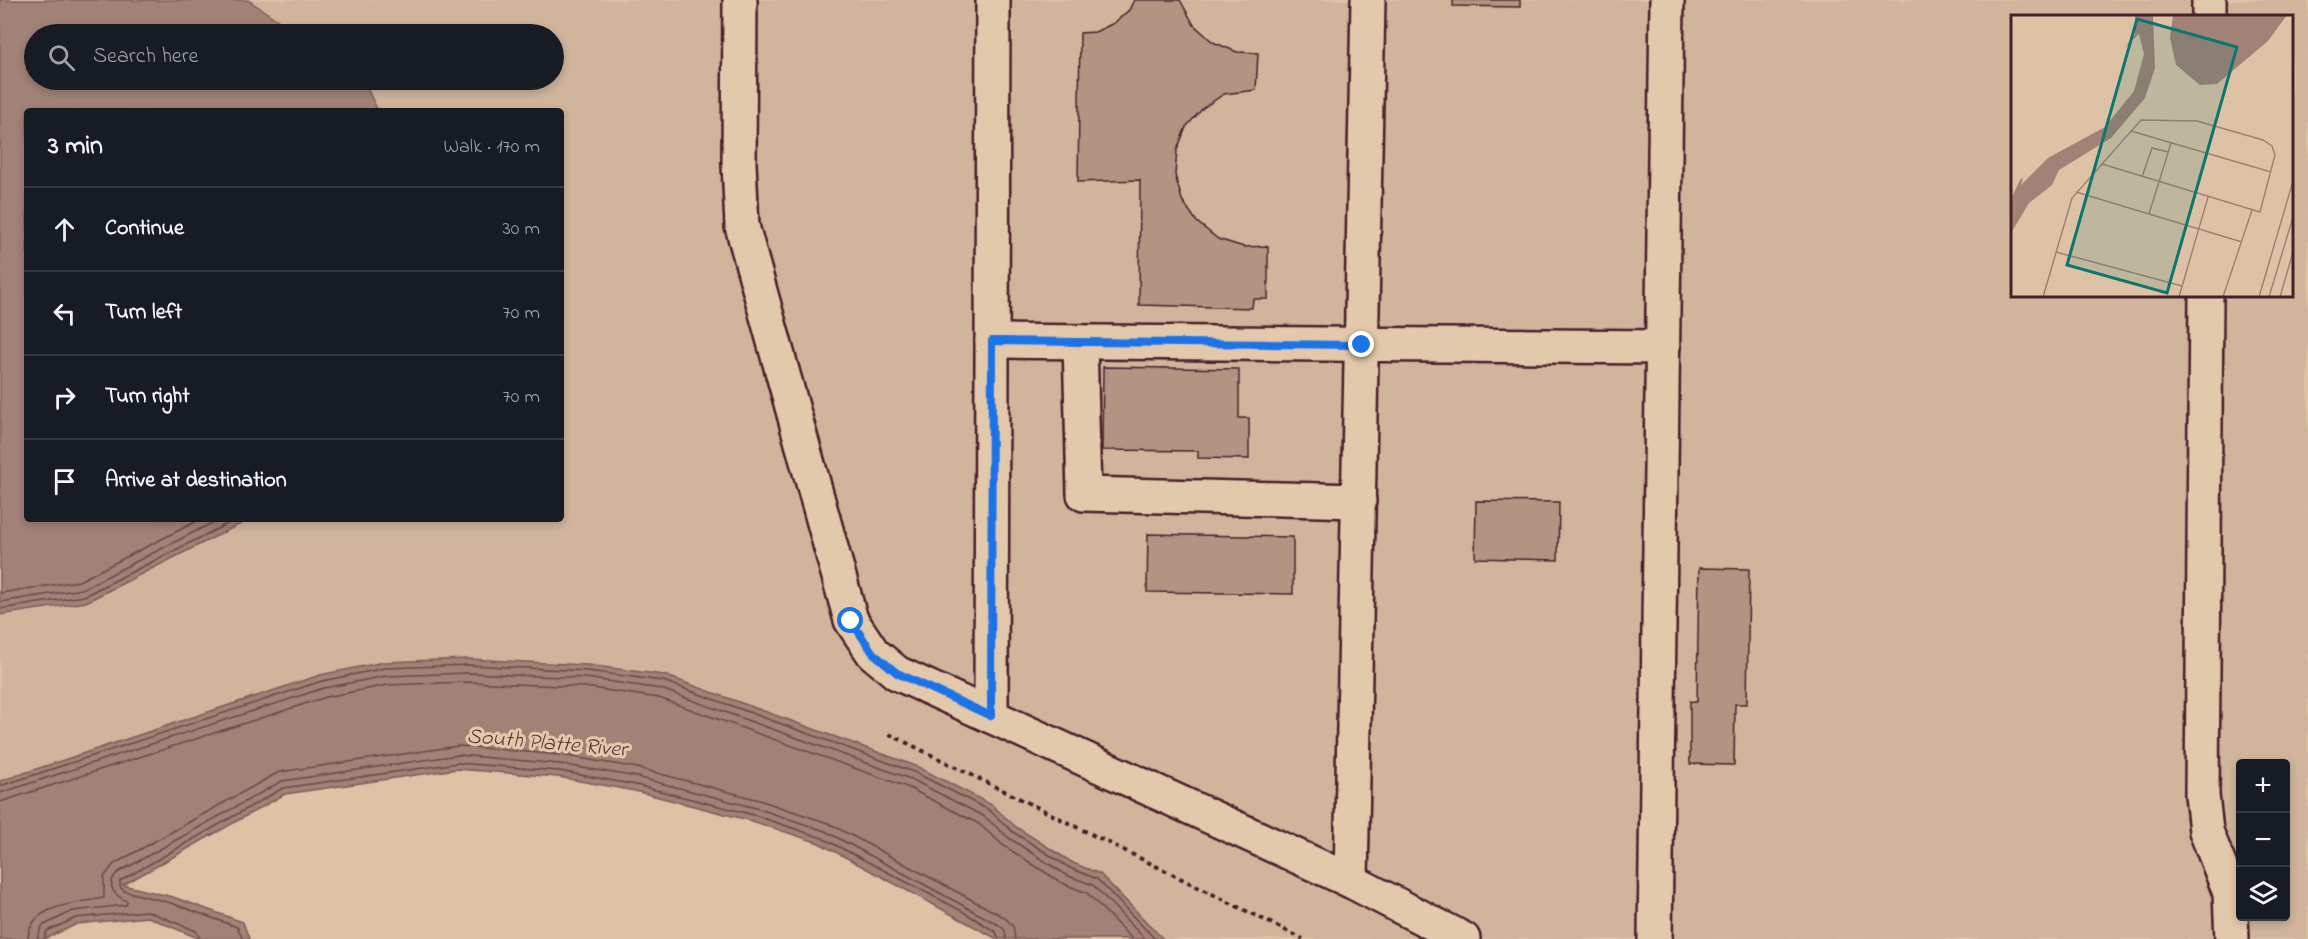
<!DOCTYPE html>
<meta charset="utf-8">
<style>
:root{--surface:#171b24;--page:#242831;--text:#f1f3f6;--muted:#9ea1a6;--line:#363941}
body{margin:0;font-family:"Indie Flower",sans-serif;background:var(--page);color:var(--text)}
.controls{position:absolute;right:18px;bottom:18px;display:grid;overflow:hidden;border-radius:6px;box-shadow:0 3px 9px #0003}
.controls button{width:54px;height:54px;display:grid;place-items:center;padding:0;border:0;border-bottom:2px solid var(--line);background:var(--surface);color:var(--text);font:30px sans-serif}
.stop{position:absolute;width:18px;height:18px;margin:-14px;border:4px solid #1a73e8;border-radius:50%;background:#fff}
.stop.end{background:#1a73e8;border-color:#fff;box-shadow:0 2px 6px #0008}
.list{margin:0;padding:0;list-style:none}
h2{display:flex;justify-content:space-between;align-items:center;height:78px;margin:0;padding:0 24px;font-size:26px}
h2 small{font-size:20px;font-weight:400;color:var(--muted)}
.list li{display:grid;grid-template-columns:39px 1fr auto;gap:18px;align-items:center;box-sizing:border-box;height:84px;padding:0 24px;border-top:2px solid var(--line)}
.list b{display:block;font-size:22px;white-space:nowrap}
.list em{font-size:20px;font-style:normal;color:var(--muted)}
.icon{flex:none;width:33px;height:33px;fill:none;stroke:currentColor;stroke-width:2;stroke-linecap:round;stroke-linejoin:round}
.map{position:relative;flex:none;width:2308px;height:939px;overflow:hidden}
.search{position:absolute;background:var(--surface);box-shadow:0 3px 9px #0003;left:24px;top:24px;width:540px;height:66px;display:flex;align-items:center;gap:15px;box-sizing:border-box;padding:0 21px;border-radius:33px;color:var(--muted);font-size:22px}
.panel{position:absolute;background:var(--surface);box-shadow:0 3px 9px #0003;left:24px;top:108px;width:540px;height:414px;border-radius:6px}
.map>svg:first-child{display:block}
.built{fill:#d0b49c;fill-rule:evenodd}
.water{fill:#a28176;stroke:#7f5a58;stroke-width:1.5}
.lines{fill:none;stroke-linecap:round;stroke-linejoin:round}
.shore{stroke:#6d4649;stroke-width:1.5}
.building{fill:#b39483;stroke:#4a1f2b;stroke-width:1.5}
.minor-casing{stroke:#4a1f2b;stroke-width:38}
.path{stroke:#4a1f2b;stroke-width:4;stroke-dasharray:4.5 4.5;stroke-linecap:butt}
.minor{stroke:#e3c9ab;stroke-width:33}
.route{stroke:#1a73e8;stroke-width:8}
.labels{text-anchor:middle;stroke-width:6;stroke-linejoin:round;paint-order:stroke}
.water-label{font-size:22px;font-style:italic;fill:#5c333a;stroke:#e3c9ab}
.inset-road{fill:none;stroke:#a28175;stroke-width:1.5}
.view{fill:#0f766e;fill-opacity:0.15;stroke:#0f766e;stroke-width:3}
.inset-edge{fill:none;stroke:#4a1f2b;stroke-width:3}
</style>
<div class="map">
<svg width="2308" height="939" viewBox="0 0 2308 939">
<rect width="100%" height="100%" fill="#ddc2a6"/>
<filter id="ink" filterUnits="userSpaceOnUse"><feTurbulence type="fractalNoise" baseFrequency=".0167" numOctaves="2"/><feDisplacementMap in="SourceGraphic" scale="12" xChannelSelector="R" yChannelSelector="G"/><feConvolveMatrix kernelMatrix="1 2 1 2 8 2 1 2 1" color-interpolation-filters="sRGB"/></filter>
<g filter="url(#ink)">
<path class="built" d="M 0,0 L 2308,0 L 2308,939 L 1163,939 L 1100,874 L 1073,863 L 1016,827 L 992,805 L 884,754 L 664,675 L 587,665 L 468,659 L 384,662 L 320,675 L 0,781 ZM 2012,16 L 2292,16 L 2292,296 L 2012,296 ZM 34,34 L 554,34 L 554,80 L 34,80 ZM 27,111 L 561,111 L 561,519 L 27,519 ZM 2240,764 L 2286,764 L 2286,916 L 2240,916 Z"/>
<g class="water">
<polygon points="0,0 248,0 298,34 34,34 34,80 363,80 378,111 27,111 27,519 250,519 86,602 0,615"/>
<polygon points="468,659 587,665 664,675 916,766 992,805 1016,827 1073,863 1100,874 1163,939 997,939 819,843 752,821 635,791 558,777 457,769 285,794 123,885 173,897 243,922 249,939 200,939 148,917 77,924 45,939 0,939 0,781 320,675 384,662"/>
</g>
<g class="lines">
<g class="shore">
<polyline points="0,593 79,581 201,519"/>
<polyline points="0,602 82,589 220,519"/>
<polyline points="0,609 84,596 237,519"/>
<polyline points="0,786 322,681 385,668 468,665 587,671 663,681 914,772 989,810 1013,832 1070,868 1097,879 1155,939"/>
<polyline points="0,793 324,688 386,676 468,673 586,678 661,689 911,779 985,817 1009,838 1066,875 1093,885 1145,939"/>
<polyline points="0,802 326,697 387,685 467,682 585,687 659,698 907,787 979,824 1004,846 1062,883 1087,893 1132,939"/>
<path d="M 28,939 C 29,904 79,903 104,898 L 104,877 L 114,864 L 279,772 L 459,746 L 561,755 L 638,768 L 759,800 L 828,823 L 1004,917 L 1013,926 L 1015,939"/>
<path d="M 37,939 L 42,926 L 73,911 L 126,905 L 127,901 C 113,895 106,885 117,873 L 282,781 L 458,755 L 560,764 L 637,777 L 756,808 L 825,831 L 999,925 L 1005,930 L 1006,939"/>
<polyline points="44,939 47,931 76,918 147,911 196,931 200,939"/>
<polyline points="243,939 237,927 171,903 124,891 120,887 120,881 283,788 458,763 559,771 636,785 754,815 822,838 962,911 996,932 999,939"/>
</g>
</g>
<g class="building">
<polygon points="1134,0 1180,0 1194,25 1213,42 1237,52 1258,53 1256,90 1224,94 1203,108 1186,127 1177,150 1175,175 1182,200 1197,222 1218,239 1244,247 1268,246 1268,299 1253,299 1252,308 1139,305 1140,180 1078,182 1080,33 1095,32 1114,23 1129,10"/>
<polygon points="1453,0 1520,0 1520,7 1453,6"/>
<polygon points="1103,367 1239,369 1239,418 1249,418 1249,459 1198,458 1198,451 1102,450"/>
<polygon points="1476,501 1559,502 1558,560 1475,558"/>
<polygon points="1148,534 1293,537 1293,594 1147,592"/>
<polygon points="1699,568 1749,569 1747,704 1735,704 1734,765 1690,764 1690,701 1697,702"/>
</g>
<g class="lines">
<g class="minor-casing">
<g id="minor">
<polyline points="740,0 739,164 742,226 851,620 873,653 897,673 1351,881 1463,939"/>
<polyline points="2209,16 2209,0"/>
<polyline points="2206,296 2202,795 2206,831 2230,893 2232,939"/>
<polyline points="992,341 1663,347"/>
<polyline points="1080,342 1084,494 1359,501"/>
<polyline points="991,716 993,0"/>
<polyline points="1351,881 1368,0"/>
<polyline points="1655,939 1667,0"/>
</g>
</g>
<polyline class="path" points="889,734 1303,939"/>
<use href="#minor" class="minor"/>
</g>
</g>
<g class="lines" filter="url(#ink)">
<polyline class="route" points="851,621 873,653 897,673 991,716 992,341 1362,345"/>
</g>
<g class="labels">
<g class="water-label">
<text transform="translate(547 741) rotate(5)" y="8">South Platte River</text>
</g>
</g>
<g transform="translate(2011 15)">
<rect width="282" height="282" fill="#ddc2a6"/>
<path d="M 124,0 L 142,0 L 144,53 L 134,83 L 100,123 L 48,155 L 41,170 L 18,188 L 0,218 L 0,184 L 9,165 L 12,162 L 10,170 L 37,143 L 94,112 L 123,76 L 133,39 L 128,19 L 113,33 L 124,20 ZM 162,0 L 276,0 L 257,26 L 206,69 L 189,70 L 165,50 L 159,23 Z" fill="#a28176"/>
<path class="inset-road" d="M 120,116 L 260,157M 131,162 L 141,133 L 157,137M 65,177 L 231,227M 138,199 L 160,128M 45,237 L 171,271M 32,282 L 61,183 L 130,105 L 186,106 L 252,125 L 261,131 L 264,140 L 249,197 L 91,149M 168,282 L 197,182M 212,282 L 241,195M 248,282 L 282,166M 258,282 L 282,202M 269,282 L 282,237"/>
<path class="view" d="M 126,4 L 226,32 L 156,278 L 56,250 Z"/>
<rect width="282" height="282" class="inset-edge"/>
</g>
</svg>
<div class="controls">
<button>+</button>
<button>−</button>
<button><svg class="icon" aria-label="layers" viewBox="0 0 24 24"><path d="M12 4l9 5-9 5-9-5zM3 14l9 5 9-5"/></svg></button>
</div>
<div class="stop" style="left:851px;top:621px"></div>
<div class="stop end" style="left:1362px;top:345px"></div>
<div class="search"><svg class="icon" aria-label="search" viewBox="0 0 24 24"><circle cx="10" cy="10" r="6"/><path d="M15 15l6 6"/></svg>Search here</div>
<section class="panel">
<h2>3 min<small>Walk · 170 m</small></h2>
<ul class="list">
<li><svg class="icon" aria-label="ahead" viewBox="0 0 24 24"><path d="M12 20V5M6 11l6-6 6 6"/></svg><div><b>Continue</b></div><em>30 m</em></li>
<li><svg class="icon" aria-label="left" viewBox="0 0 24 24"><path d="M17 20v-9H6M10 6l-5 5 5 5"/></svg><div><b>Turn left</b></div><em>70 m</em></li>
<li><svg class="icon" aria-label="right" viewBox="0 0 24 24"><path d="M7 20v-9h11M14 6l5 5-5 5"/></svg><div><b>Turn right</b></div><em>70 m</em></li>
<li><svg class="icon" aria-label="arrive" viewBox="0 0 24 24"><path d="M6 21V4h12l-3 4 3 4H6"/></svg><div><b>Arrive at destination</b></div></li>
</ul>
</section>
</div>
